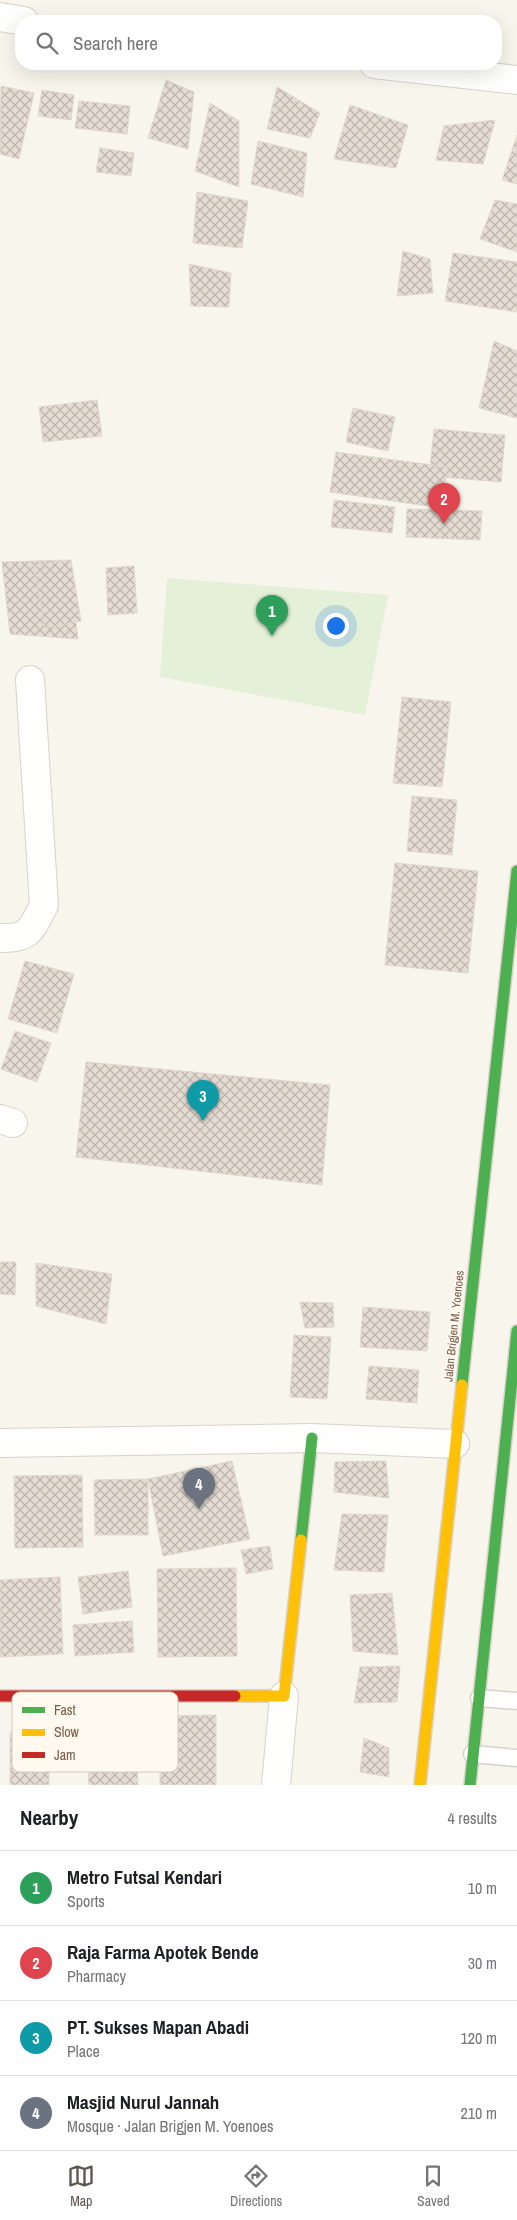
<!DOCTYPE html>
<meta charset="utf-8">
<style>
:root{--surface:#fff;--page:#f6f6f6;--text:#202124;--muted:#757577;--line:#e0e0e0;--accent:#5c544f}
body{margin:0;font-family:"Archivo Narrow",sans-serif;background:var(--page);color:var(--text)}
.you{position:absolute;left:335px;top:625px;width:18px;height:18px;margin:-12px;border:4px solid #fff;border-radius:50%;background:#1a73e8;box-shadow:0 0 0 8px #1a73e833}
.badge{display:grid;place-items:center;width:32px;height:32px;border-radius:50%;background:var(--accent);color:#fff;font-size:16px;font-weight:700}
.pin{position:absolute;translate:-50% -41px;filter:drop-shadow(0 1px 2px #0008)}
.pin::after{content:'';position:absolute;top:26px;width:18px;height:15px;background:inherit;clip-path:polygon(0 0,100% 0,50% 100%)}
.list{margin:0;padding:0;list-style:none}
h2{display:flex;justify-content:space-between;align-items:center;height:65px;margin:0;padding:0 20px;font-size:21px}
h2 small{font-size:16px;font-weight:400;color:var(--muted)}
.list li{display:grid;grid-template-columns:32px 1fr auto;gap:15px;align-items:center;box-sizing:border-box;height:75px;padding:0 20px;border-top:1px solid var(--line)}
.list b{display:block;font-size:19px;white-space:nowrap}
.list p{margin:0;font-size:16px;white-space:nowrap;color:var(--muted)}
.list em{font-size:16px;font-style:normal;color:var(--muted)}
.icon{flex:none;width:28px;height:28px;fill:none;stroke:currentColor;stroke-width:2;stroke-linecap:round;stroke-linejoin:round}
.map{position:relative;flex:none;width:517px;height:1785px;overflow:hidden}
.search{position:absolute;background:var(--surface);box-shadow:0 5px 20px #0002;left:15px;right:15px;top:15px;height:55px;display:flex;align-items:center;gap:12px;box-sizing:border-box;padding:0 18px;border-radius:20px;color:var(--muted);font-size:19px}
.sheet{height:365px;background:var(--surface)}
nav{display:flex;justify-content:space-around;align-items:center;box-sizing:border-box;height:70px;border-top:1px solid var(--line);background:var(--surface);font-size:14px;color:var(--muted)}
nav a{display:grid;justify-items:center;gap:2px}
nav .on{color:var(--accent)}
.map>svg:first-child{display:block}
.green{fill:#e4f0d8}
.building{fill:url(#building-cross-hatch);stroke:#e1d8cf}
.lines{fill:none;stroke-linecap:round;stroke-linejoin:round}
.lane-casing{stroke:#d7d2cb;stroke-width:19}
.street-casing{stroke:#d7d2cb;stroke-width:30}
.fast-casing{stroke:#d8d1c9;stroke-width:14}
.slow-casing{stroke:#d8d1c9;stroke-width:14}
.jam-casing{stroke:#d8d1c9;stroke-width:14}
.lane{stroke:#fefefc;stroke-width:16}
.street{stroke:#fefefc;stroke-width:28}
.fast{stroke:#4caf50;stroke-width:11}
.slow{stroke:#ffc107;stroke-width:11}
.jam{stroke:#c62828;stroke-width:11}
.labels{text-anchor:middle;stroke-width:4;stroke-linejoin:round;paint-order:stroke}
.street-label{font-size:12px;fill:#785d4b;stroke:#fff9ef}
.key{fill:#fff9ef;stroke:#d6cabe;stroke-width:1}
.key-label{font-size:14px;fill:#785d4b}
</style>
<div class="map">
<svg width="517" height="1785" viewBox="0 0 517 1785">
<defs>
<pattern id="building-cross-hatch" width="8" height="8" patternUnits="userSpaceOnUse" patternTransform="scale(1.25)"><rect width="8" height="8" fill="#e5ddd4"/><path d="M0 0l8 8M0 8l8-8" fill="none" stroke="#beb6ae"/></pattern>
</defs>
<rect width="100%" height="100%" fill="#f8f5ed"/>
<polygon class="green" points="167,578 388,595 365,715 160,677"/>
<g class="building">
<polygon points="166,80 194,92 188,149 148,138"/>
<polygon points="1,86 34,93 19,159 0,154"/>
<polygon points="277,87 320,113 310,138 267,129"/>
<polygon points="42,90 74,95 71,120 38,116"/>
<polygon points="79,101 130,106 127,134 75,128"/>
<polygon points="210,103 239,121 239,187 195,171"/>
<polygon points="350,105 408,125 396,168 334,159"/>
<polygon points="495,120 483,164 436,160 444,126"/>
<polygon points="517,135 517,184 502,180"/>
<polygon points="258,141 307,153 303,197 251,184"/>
<polygon points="100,148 134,153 131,176 96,172"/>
<polygon points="197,192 248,201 242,248 193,243"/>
<polygon points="495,200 517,204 517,252 480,239"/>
<polygon points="403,251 430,259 433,293 397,296"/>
<polygon points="453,253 517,262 517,312 445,301"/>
<polygon points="189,264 231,273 229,307 191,306"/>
<polygon points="494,341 517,351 517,418 479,408"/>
<polygon points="97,400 102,436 43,442 39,407"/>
<polygon points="353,408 395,417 388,451 346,442"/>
<polygon points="434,429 505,435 501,482 429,476"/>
<polygon points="336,452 447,467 442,508 330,492"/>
<polygon points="334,500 395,507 392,533 331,527"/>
<polygon points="407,509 482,511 480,540 406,537"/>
<polygon points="68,560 78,639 10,634 2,562"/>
<polygon points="71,560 81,621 45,628 34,566"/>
<polygon points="134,566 137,613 108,615 106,568"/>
<polygon points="402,697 451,702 442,787 393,783"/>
<polygon points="412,796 457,800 452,855 407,851"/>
<polygon points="395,863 478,871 468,973 385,965"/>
<polygon points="25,961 74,974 57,1033 8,1019"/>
<polygon points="15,1031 51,1043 37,1082 1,1069"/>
<polygon points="86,1062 330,1085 322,1185 76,1157"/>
<polygon points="0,1262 16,1262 15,1295 0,1294"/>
<polygon points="36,1263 112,1274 106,1324 36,1306"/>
<polygon points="300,1302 333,1303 334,1327 305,1328"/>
<polygon points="363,1307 430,1312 427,1351 360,1347"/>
<polygon points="294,1335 331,1337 327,1399 290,1397"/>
<polygon points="369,1366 419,1370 417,1403 366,1399"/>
<polygon points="232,1461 250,1539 163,1556 148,1479"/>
<polygon points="386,1461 389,1498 334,1492 335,1462"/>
<polygon points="82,1475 83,1547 15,1548 14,1476"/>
<polygon points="148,1479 148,1535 95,1535 94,1480"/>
<polygon points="342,1514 388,1515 384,1572 334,1570"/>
<polygon points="270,1546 273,1569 246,1574 241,1550"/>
<polygon points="236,1568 237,1656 158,1657 157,1569"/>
<polygon points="128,1571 132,1607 83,1614 78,1577"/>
<polygon points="60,1577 63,1654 0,1657 0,1580"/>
<polygon points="392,1593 398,1655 353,1651 350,1595"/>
<polygon points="132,1621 134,1652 75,1656 73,1625"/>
<polygon points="400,1666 397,1702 354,1703 360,1667"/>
<polygon points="216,1715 216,1785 160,1785 160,1716"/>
<polygon points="135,1727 138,1785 89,1785 86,1730"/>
<rect x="10" y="1733" width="39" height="52"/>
<polygon points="364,1738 389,1748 389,1777 360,1772"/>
</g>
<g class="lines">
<g class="lane-casing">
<g id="lane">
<polyline points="479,1698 517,1701"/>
<polyline points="472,1754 517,1758"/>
</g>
</g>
<g class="street-casing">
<g id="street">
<polyline points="0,17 24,21"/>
<polyline points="374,64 517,80"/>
<path d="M 0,938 C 30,939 31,930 44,905 L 30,680"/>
<polyline points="0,1119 13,1123"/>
<polyline points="0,1443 312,1438 455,1444"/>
<polyline points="276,1785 284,1696"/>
</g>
</g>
<g class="fast-casing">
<g id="fast">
<polyline points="462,1385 517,871"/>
<polyline points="301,1540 312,1438"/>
<polyline points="470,1785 517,1331"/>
</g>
</g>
<g class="slow-casing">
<g id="slow">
<polyline points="235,1696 284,1696 301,1540"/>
<polyline points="420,1785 462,1385"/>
</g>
</g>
<g class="jam-casing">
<polyline id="jam" points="0,1696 235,1696"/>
</g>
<use href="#lane" class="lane"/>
<use href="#street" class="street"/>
<use href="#fast" class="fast"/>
<use href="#slow" class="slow"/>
<use href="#jam" class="jam"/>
</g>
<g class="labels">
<g class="street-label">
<text transform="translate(454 1326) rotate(-84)" y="4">Jalan Brigjen M. Yoenoes</text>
</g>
</g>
<rect x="12" y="1692" width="166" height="80" rx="8" class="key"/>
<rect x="22" y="1707" width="23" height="6" fill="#4caf50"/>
<rect x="22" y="1729" width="23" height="7" fill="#ffc107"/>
<rect x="22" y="1752" width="23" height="6" fill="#c62828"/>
<g class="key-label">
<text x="54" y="1715">Fast</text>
<text x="54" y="1737">Slow</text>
<text x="54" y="1760">Jam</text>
</g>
</svg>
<div class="you"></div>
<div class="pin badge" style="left:272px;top:636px;background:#2e9e5b">1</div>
<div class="pin badge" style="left:444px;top:524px;background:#e0444e">2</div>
<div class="pin badge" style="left:203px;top:1121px;background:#0f9aa8">3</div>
<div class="pin badge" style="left:199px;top:1509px;background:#6b7280">4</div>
<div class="search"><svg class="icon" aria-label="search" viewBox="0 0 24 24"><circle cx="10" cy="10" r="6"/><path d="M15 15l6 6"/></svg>Search here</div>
</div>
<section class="sheet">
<h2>Nearby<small>4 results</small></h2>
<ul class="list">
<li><span class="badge" style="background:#2e9e5b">1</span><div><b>Metro Futsal Kendari</b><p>Sports</p></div><em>10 m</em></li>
<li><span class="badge" style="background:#e0444e">2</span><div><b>Raja Farma Apotek Bende</b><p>Pharmacy</p></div><em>30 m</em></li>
<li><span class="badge" style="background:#0f9aa8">3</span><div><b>PT. Sukses Mapan Abadi</b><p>Place</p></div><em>120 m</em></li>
<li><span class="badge" style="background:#6b7280">4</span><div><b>Masjid Nurul Jannah</b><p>Mosque · Jalan Brigjen M. Yoenoes</p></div><em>210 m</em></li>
</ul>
</section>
<nav>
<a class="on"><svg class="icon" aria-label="map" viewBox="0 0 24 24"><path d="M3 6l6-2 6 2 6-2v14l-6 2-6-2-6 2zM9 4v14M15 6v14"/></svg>Map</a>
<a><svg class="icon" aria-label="directions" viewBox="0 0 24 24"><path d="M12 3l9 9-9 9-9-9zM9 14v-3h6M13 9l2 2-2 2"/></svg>Directions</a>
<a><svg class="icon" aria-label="saved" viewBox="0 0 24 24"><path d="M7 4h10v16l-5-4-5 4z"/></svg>Saved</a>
</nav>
